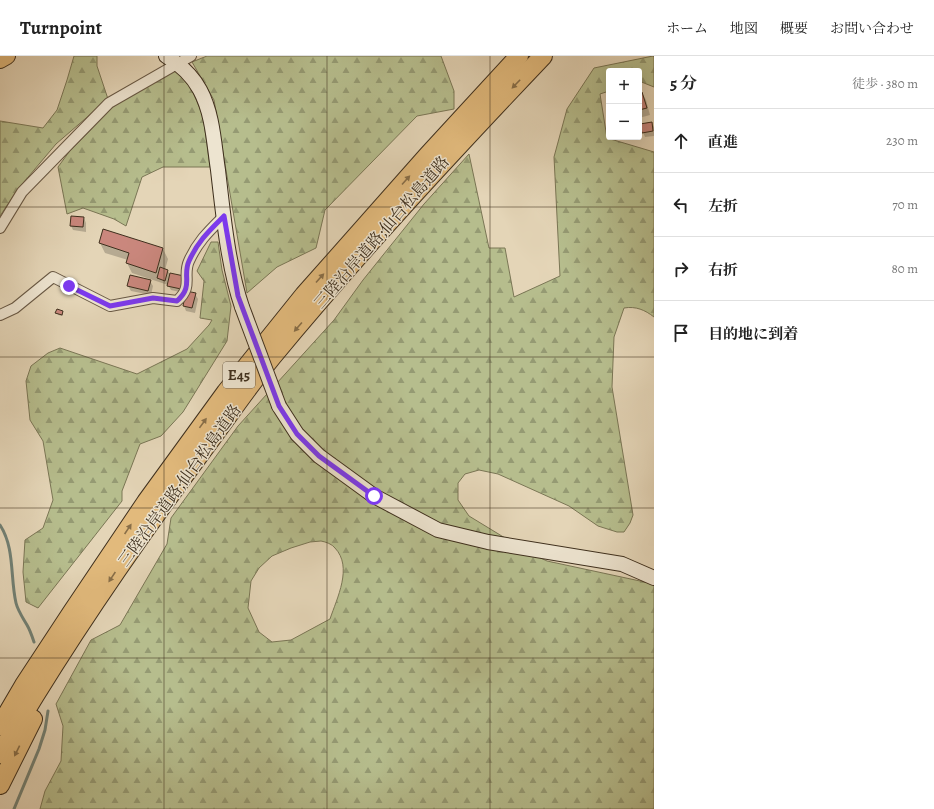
<!DOCTYPE html>
<html lang="ja">
<meta charset="utf-8">
<style>
:root{--surface:#fff;--page:#f6f6f6;--text:#222;--muted:#767676;--line:#e0e0e0}
body{margin:0;font-family:Alegreya,"Noto Serif JP",serif;background:var(--page);color:var(--text)}
.controls{position:absolute;right:12px;top:12px;display:grid;overflow:hidden;border-radius:4px;box-shadow:0 4px 16px #0002}
.controls button{width:36px;height:36px;display:grid;place-items:center;padding:0;border:0;border-bottom:1px solid var(--line);background:var(--surface);color:var(--text);font:20px sans-serif}
.stop{position:absolute;width:12px;height:12px;margin:-9px;border:3px solid #7c3aed;border-radius:50%;background:#fff}
.stop.end{background:#7c3aed;border-color:#fff;box-shadow:0 1px 4px #0008}
.list{margin:0;padding:0;list-style:none}
h2{display:flex;justify-content:space-between;align-items:center;height:52px;margin:0;padding:0 16px;font-size:17px}
h2 small{font-size:13px;font-weight:400;color:var(--muted)}
.list li{display:grid;grid-template-columns:26px 1fr auto;gap:12px;align-items:center;box-sizing:border-box;height:64px;padding:0 16px;border-top:1px solid var(--line)}
.list b{display:block;font-size:15px;white-space:nowrap}
.list em{font-size:13px;font-style:normal;color:var(--muted)}
.icon{flex:none;width:22px;height:22px;fill:none;stroke:currentColor;stroke-width:2;stroke-linecap:round;stroke-linejoin:round}
.map{position:relative;flex:none;width:654px;height:753px;overflow:hidden}
header{display:flex;align-items:center;gap:24px;box-sizing:border-box;height:56px;padding:0 20px;background:var(--surface);border-bottom:1px solid var(--line)}
header strong{font-size:19px}
nav{display:flex;gap:22px;margin-inline-start:auto;font-size:14px}
main{display:flex}
aside{flex:1;background:var(--surface)}
.map>svg:first-child{display:block}
.forest{fill:url(#forest-firs);stroke:#7a7655;fill-rule:evenodd}
.shadow{fill:#0003}
.lines{fill:none;stroke-linecap:round;stroke-linejoin:round}
.stream{stroke:#728175;stroke-width:3}
.building{fill:#ca877d;stroke:#3e2f1d}
.street-casing{stroke:#685844;stroke-width:12}
.secondary-casing{stroke:#3e2f1d;stroke-width:16}
.primary-casing{stroke:#3e2f1d;stroke-width:18}
.highway-casing{stroke:#3e2f1d;stroke-width:20}
.street{stroke:#ede4d0;stroke-width:10}
.secondary{stroke:#ede4d0;stroke-width:14}
.primary{stroke:#e2ba7c;stroke-width:16}
.highway{stroke:#e2ba7c;stroke-width:18}
.secondary-bridge-casing{stroke:#3e2f1d;stroke-width:16;stroke-linecap:butt}
.secondary-bridge{stroke:#ede4d0;stroke-width:14}
.oneway{fill:#886e48}
.route{stroke:#7c3aed;stroke-width:5}
.grid{fill:none;stroke:#3e2f1d;stroke-width:1;stroke-opacity:0.55}
.labels{text-anchor:middle;stroke-width:3;stroke-linejoin:round;paint-order:stroke}
.shield{fill:#ede4d0;stroke:#726553;stroke-width:1}
.shield-label{font-size:15px;font-weight:bold;fill:#3e2f1d}
.street-label{font-size:16px;fill:#3e2f1d;stroke:#ede4d0}
</style>
<header>
<strong>Turnpoint</strong>
<nav><a>ホーム</a><a>地図</a><a>概要</a><a>お問い合わせ</a></nav>
</header>
<main>
<div class="map">
<svg width="654" height="753" viewBox="0 0 654 753">
<defs>
<pattern id="forest-firs" width="22" height="20" patternUnits="userSpaceOnUse"><rect width="22" height="20" fill="#b6bd8d"/><path d="M5 1l3.5 6h-7zM16 11l3.5 6h-7z" fill="#959a73"/></pattern>
</defs>
<rect width="100%" height="100%" fill="#e4d5b7"/>
<filter id="stains"><feTurbulence type="fractalNoise" baseFrequency=".005" numOctaves="4"/><feColorMatrix values="0 0 0 0 .2 0 0 0 0 .09 0 0 0 0 .02 0 0 0 .5 -.17"/></filter>
<radialGradient id="worn" r=".72"><stop offset=".6" stop-color="#630" stop-opacity="0"/><stop offset="1" stop-color="#630" stop-opacity=".3"/></radialGradient>
<g class="forest">
<polygon points="74,0 97,0 97,10 108,43 56,88 18,133 0,160 0,65 43,72 57,54 67,24"/>
<polygon points="207,0 441,0 454,35 454,53 417,60 325,154 316,192 277,211 247,237 214,44 192,6"/>
<path d="M 653,0 L 654,1 L 654,31 L 639,25 L 639,15 L 609,15 L 609,35 L 600,38 L 607,82 L 654,96 L 654,261 C 645,254 636,250 624,252 L 614,281 L 612,331 L 633,459 L 630,467 L 624,476 L 617,476 L 598,470 L 569,450 L 498,418 L 479,414 L 465,418 L 458,427 L 458,444 L 469,460 L 528,496 L 547,505 L 654,528 L 654,753 L 40,753 L 45,735 L 61,705 L 63,670 L 56,648 L 91,584 L 120,569 L 167,488 L 171,462 L 238,370 L 334,264 L 363,224 L 424,148 L 469,98 L 489,192 L 505,192 L 514,241 L 560,220 L 554,101 L 567,53 L 594,12 ZM 321,485 C 326,486 332,488 335,492 C 353,511 337,542 330,563 L 291,584 L 272,586 L 259,576 L 248,552 L 251,525 L 259,512 L 272,500 L 291,492 L 310,486 Z"/>
<polygon points="173,14 182,18 190,29 203,60 210,111 163,111 142,121 126,170 114,163 83,152 67,158 58,111 69,96 114,50"/>
<polygon points="211,186 218,186 222,214 231,250 227,285 183,356 161,380 140,388 122,435 122,445 38,552 26,546 23,516 25,484 43,472 53,444 43,385 30,364 26,325 31,310 48,297 60,292 137,318 187,293 209,269 212,264 200,262 204,225 197,215"/>
</g>
<g class="shadow">
<polygon points="642,37 646,44 650,59 639,62 639,38"/>
<polygon points="652,67 654,71 654,80 645,81 643,76"/>
<polygon points="84,162 86,167 86,176 73,174 71,170"/>
<polygon points="100,187 163,193 168,203 165,214 167,214 184,237 171,234 168,229 132,217 127,207 128,204 105,197"/>
<polygon points="150,225 153,230 151,239 131,235 128,230"/>
<polygon points="195,238 198,243 195,257 186,255 184,250"/>
<polygon points="62,256 63,260 58,259 57,257"/>
</g>
<g class="lines">
<g class="stream">
<path d="M 0,469 C 15,492 10,521 16,547 C 18,555 23,562 27,569 C 30,574 32,580 34,586"/>
<polyline points="14,753 39,693 45,674 48,655"/>
</g>
</g>
<g class="building">
<polygon points="642,36 647,52 639,54 639,37"/>
<polygon points="652,66 653,75 642,77 640,68"/>
<polygon points="71,160 84,161 83,171 70,170"/>
<polygon points="103,173 163,192 156,217 126,207 129,197 99,187"/>
<polygon points="160,211 168,214 165,225 157,222"/>
<polygon points="170,217 184,220 181,233 167,230"/>
<polygon points="130,219 151,224 148,235 127,230"/>
<polygon points="186,235 196,237 192,252 183,250"/>
<polygon points="57,253 63,255 62,259 55,257"/>
</g>
<g class="lines">
<g class="street-casing">
<g id="street">
<polyline points="0,172 22,136 109,47 191,0"/>
<path d="M 0,259 L 15,252 L 53,221 L 110,250 L 153,242 L 177,245 C 194,230 182,220 189,205 C 198,185 209,175 224,160"/>
</g>
</g>
<g class="secondary-casing">
<g id="secondary">
<path d="M 166,0 C 181,9 192,19 200,34 C 213,58 214,88 218,114 C 223,157 228,210 242,251"/>
<polyline points="279,350 297,378 319,400 374,440 438,474 488,486 622,508 654,522"/>
</g>
</g>
<g class="primary-casing">
<polyline id="primary" points="0,4 7,0"/>
</g>
<g class="highway-casing">
<g id="highway">
<polyline points="0,670 24,629 72,556 146,446 226,336 304,239 428,99 519,0"/>
<path d="M 0,698 C 60,594 129,494 200,398 C 224,366 247,332 272,301 C 358,197 450,98 543,0"/>
<polyline points="0,729 33,663"/>
</g>
</g>
<use href="#street" class="street"/>
<use href="#secondary" class="secondary"/>
<use href="#primary" class="primary"/>
<use href="#highway" class="highway"/>
<g class="secondary-bridge-casing">
<polyline id="secondary-bridge" points="242,251 279,350"/>
</g>
<use href="#secondary-bridge" class="secondary-bridge"/>
</g>
<defs><path id="oneway-solid" d="M-6-.8H1V-3.2L6.5 0L1 3.2V.8H-6Z"/></defs>
<g class="oneway">
<use href="#oneway-solid" transform="translate(516 28) rotate(134)"/>
<use href="#oneway-solid" transform="translate(406 124) rotate(-48)"/>
<use href="#oneway-solid" transform="translate(320 222) rotate(-48)"/>
<use href="#oneway-solid" transform="translate(298 271) rotate(131)"/>
<use href="#oneway-solid" transform="translate(203 367) rotate(-54)"/>
<use href="#oneway-solid" transform="translate(128 473) rotate(-56)"/>
<use href="#oneway-solid" transform="translate(112 521) rotate(124)"/>
<use href="#oneway-solid" transform="translate(17 695) rotate(116)"/>
</g>
<g class="lines">
<path class="route" d="M 69,230 L 110,250 L 153,242 L 177,245 C 194,230 182,220 189,205 C 198,185 209,175 224,160 L 238,240 L 279,350 L 297,378 L 319,400 L 374,440"/>
</g>
<path class="grid" d="M 164,0 L 164,753M 327,0 L 327,753M 490,0 L 490,753M 0,151 L 654,151M 0,301 L 654,301M 0,452 L 654,452M 0,602 L 654,602"/>
<g class="labels">
<rect class="shield" x="223" y="306" width="32" height="26" rx="3"/>
<g class="shield-label">
<text x="239" y="324">E45</text>
</g>
<g class="street-label">
<text transform="translate(381 176) rotate(-49)" y="6">三陸沿岸道路;仙台松島道路</text>
<text transform="translate(179 429) rotate(-54)" y="6">三陸沿岸道路;仙台松島道路</text>
</g>
</g>
<rect width="100%" height="100%" filter="url(#stains)"/>
<rect width="100%" height="100%" fill="url(#worn)"/>
</svg>
<div class="controls">
<button>+</button>
<button>−</button>
</div>
<div class="stop" style="left:374px;top:440px"></div>
<div class="stop end" style="left:69px;top:230px"></div>
</div>
<aside>
<h2>5 分<small>徒歩 · 380 m</small></h2>
<ul class="list">
<li><svg class="icon" aria-label="ahead" viewBox="0 0 24 24"><path d="M12 20V5M6 11l6-6 6 6"/></svg><div><b>直進</b></div><em>230 m</em></li>
<li><svg class="icon" aria-label="left" viewBox="0 0 24 24"><path d="M17 20v-9H6M10 6l-5 5 5 5"/></svg><div><b>左折</b></div><em>70 m</em></li>
<li><svg class="icon" aria-label="right" viewBox="0 0 24 24"><path d="M7 20v-9h11M14 6l5 5-5 5"/></svg><div><b>右折</b></div><em>80 m</em></li>
<li><svg class="icon" aria-label="arrive" viewBox="0 0 24 24"><path d="M6 21V4h12l-3 4 3 4H6"/></svg><div><b>目的地に到着</b></div></li>
</ul>
</aside>
</main>
